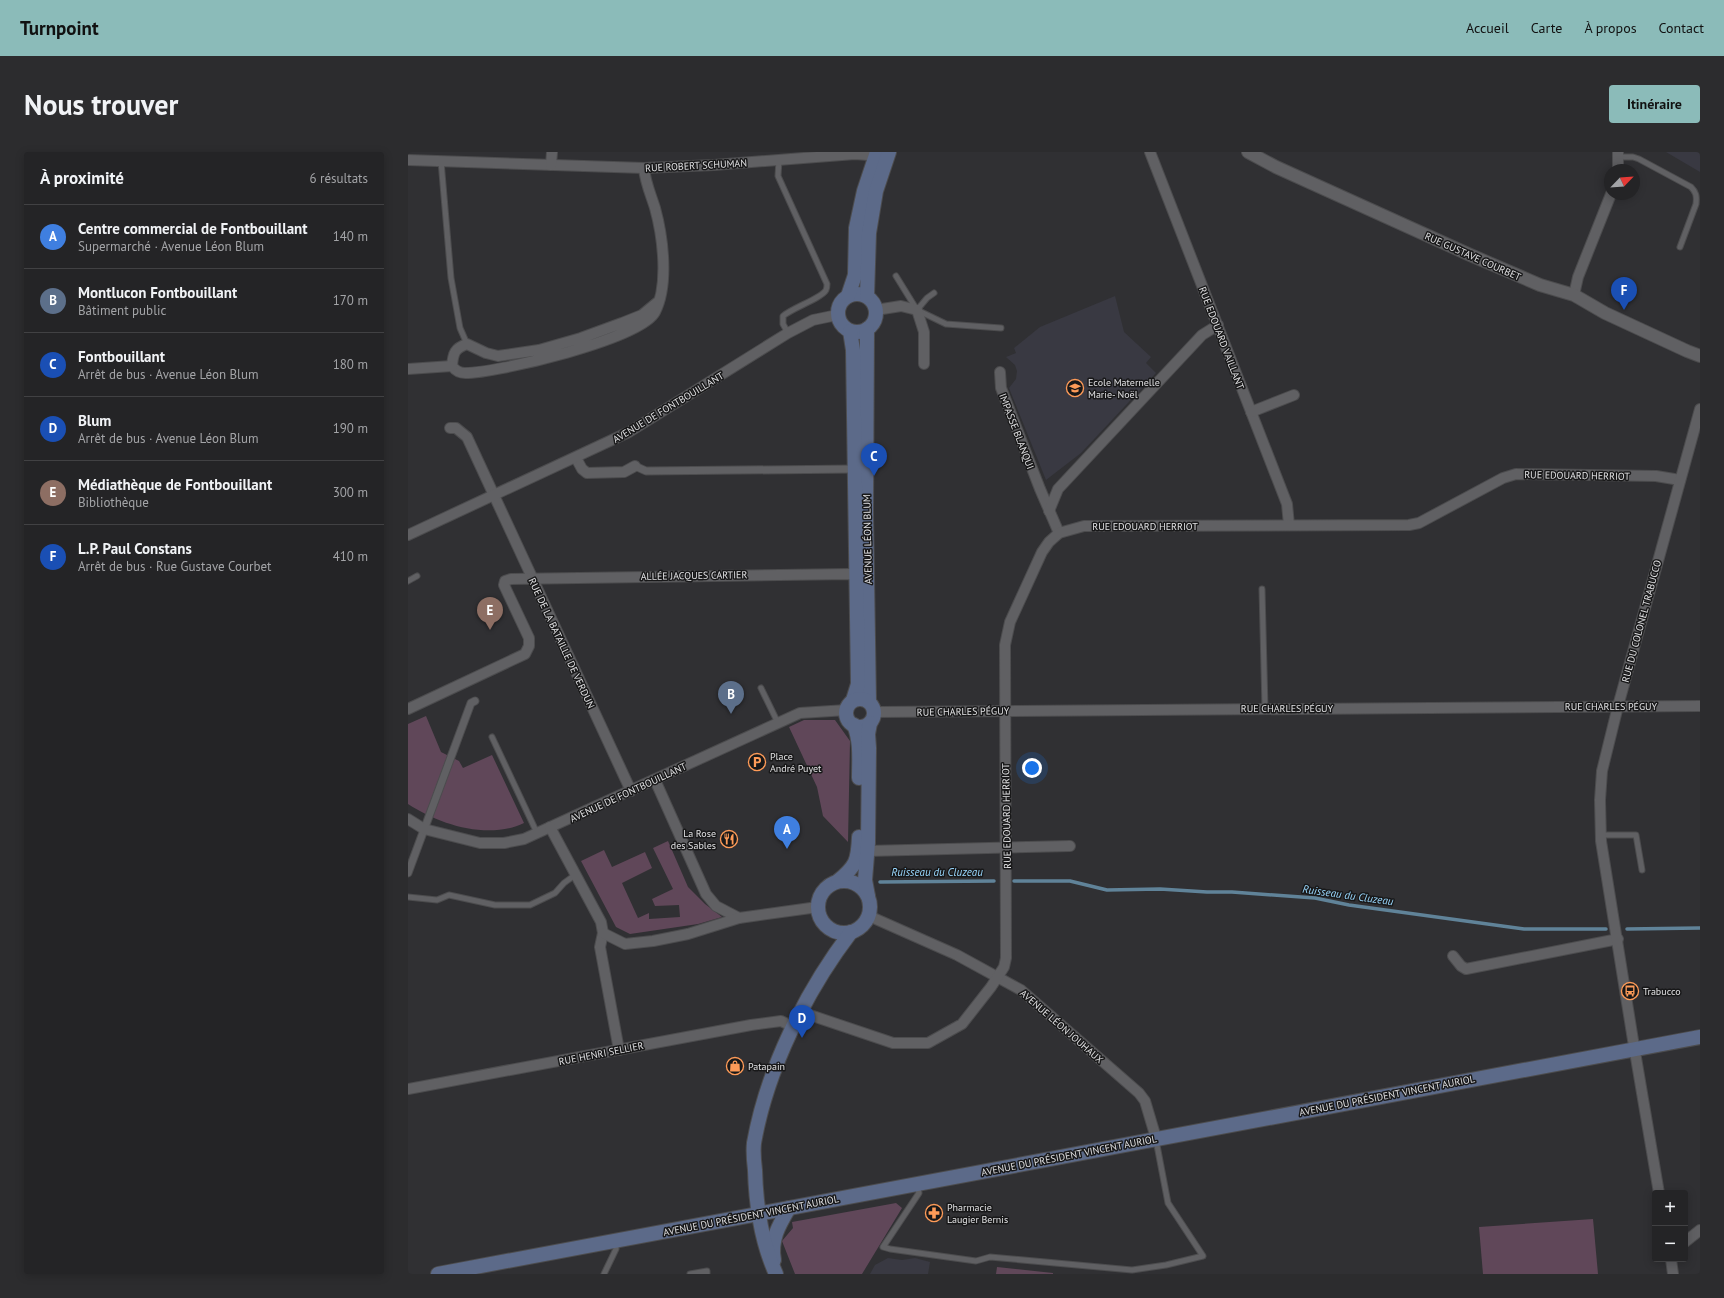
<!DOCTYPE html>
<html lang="fr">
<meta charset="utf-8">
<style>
:root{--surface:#242426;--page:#2c2c2e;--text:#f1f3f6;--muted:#a3a4a7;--line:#414143;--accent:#8bbbb9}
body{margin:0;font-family:"PT Sans",sans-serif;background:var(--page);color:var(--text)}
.controls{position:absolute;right:12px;bottom:12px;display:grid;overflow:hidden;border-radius:4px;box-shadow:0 2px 10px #0003}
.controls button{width:36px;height:36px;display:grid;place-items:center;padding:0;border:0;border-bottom:1px solid var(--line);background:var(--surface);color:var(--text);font:20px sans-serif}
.compass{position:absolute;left:1196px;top:12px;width:36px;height:36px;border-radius:50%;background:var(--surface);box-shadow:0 2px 10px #0003;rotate:65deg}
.you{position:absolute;left:624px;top:616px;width:14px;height:14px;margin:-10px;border:3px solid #fff;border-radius:50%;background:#1a73e8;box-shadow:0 0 0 6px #1a73e833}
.badge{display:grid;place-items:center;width:26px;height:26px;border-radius:50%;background:var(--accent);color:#fff;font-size:13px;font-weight:700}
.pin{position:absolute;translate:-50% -33px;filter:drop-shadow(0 1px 2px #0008)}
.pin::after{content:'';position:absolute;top:21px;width:14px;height:12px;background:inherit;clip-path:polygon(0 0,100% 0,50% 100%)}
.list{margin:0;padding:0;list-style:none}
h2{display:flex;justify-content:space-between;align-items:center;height:52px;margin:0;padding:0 16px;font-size:17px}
h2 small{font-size:13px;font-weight:400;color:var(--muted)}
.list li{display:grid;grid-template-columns:26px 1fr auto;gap:12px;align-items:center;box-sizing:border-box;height:64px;padding:0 16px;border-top:1px solid var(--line)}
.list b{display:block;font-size:15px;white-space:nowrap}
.list p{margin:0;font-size:13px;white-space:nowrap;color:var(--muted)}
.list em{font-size:13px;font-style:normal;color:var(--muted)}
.map{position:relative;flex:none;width:1292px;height:1122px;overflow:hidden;border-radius:4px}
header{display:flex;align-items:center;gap:24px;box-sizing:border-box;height:56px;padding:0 20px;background:var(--accent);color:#111}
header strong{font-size:19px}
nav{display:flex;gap:22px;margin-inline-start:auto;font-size:14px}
.intro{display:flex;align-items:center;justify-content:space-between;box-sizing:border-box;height:96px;padding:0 24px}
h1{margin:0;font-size:28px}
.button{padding:10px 18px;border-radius:4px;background:var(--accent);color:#111;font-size:14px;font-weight:700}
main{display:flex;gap:24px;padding:0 24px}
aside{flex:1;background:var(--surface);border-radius:4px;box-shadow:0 2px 10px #0003}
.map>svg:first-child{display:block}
.built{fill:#393942}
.green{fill:#604759}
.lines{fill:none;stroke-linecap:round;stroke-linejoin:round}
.stream{stroke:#608399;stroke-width:3.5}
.service-casing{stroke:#4c4c4e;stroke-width:7}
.pedestrian-casing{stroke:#4c4c4e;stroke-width:9}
.minor-casing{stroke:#4c4c4e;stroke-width:12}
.tertiary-casing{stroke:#4c4c4e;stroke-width:14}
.secondary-casing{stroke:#4c4c4e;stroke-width:16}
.service{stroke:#606063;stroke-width:5}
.pedestrian{stroke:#606063;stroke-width:7}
.minor{stroke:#606063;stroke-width:10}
.tertiary{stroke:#606063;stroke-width:12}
.secondary{stroke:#5c6a89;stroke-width:14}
.labels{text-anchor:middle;stroke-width:3;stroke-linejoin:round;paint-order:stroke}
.street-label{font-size:10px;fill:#e1e1e3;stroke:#181819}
.poi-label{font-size:10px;fill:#e1e1e3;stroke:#181819;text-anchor:start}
.water-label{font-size:11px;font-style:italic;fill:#99d7fd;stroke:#181819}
</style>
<header>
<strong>Turnpoint</strong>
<nav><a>Accueil</a><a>Carte</a><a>À propos</a><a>Contact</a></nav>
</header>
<div class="intro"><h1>Nous trouver</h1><a class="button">Itinéraire</a></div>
<main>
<aside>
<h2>À proximité<small>6 résultats</small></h2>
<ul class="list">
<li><span class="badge" style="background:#3f7fe0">A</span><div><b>Centre commercial de Fontbouillant</b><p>Supermarché · Avenue Léon Blum</p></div><em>140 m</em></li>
<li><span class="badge" style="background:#5c6f8a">B</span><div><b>Montlucon Fontbouillant</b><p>Bâtiment public</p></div><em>170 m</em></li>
<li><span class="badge" style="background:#1a4fb4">C</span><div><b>Fontbouillant</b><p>Arrêt de bus · Avenue Léon Blum</p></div><em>180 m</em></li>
<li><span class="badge" style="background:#1a4fb4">D</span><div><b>Blum</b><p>Arrêt de bus · Avenue Léon Blum</p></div><em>190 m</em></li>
<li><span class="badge" style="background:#8d6e63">E</span><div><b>Médiathèque de Fontbouillant</b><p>Bibliothèque</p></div><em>300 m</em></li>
<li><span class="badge" style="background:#1a4fb4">F</span><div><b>L.P. Paul Constans</b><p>Arrêt de bus · Rue Gustave Courbet</p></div><em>410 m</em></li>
</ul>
</aside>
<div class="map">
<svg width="1292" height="1122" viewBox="0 0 1292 1122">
<rect width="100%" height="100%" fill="#303033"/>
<g class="built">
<polygon points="1258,0 1292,0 1292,20"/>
<polygon points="707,144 716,180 743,205 738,211 748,221 673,301 638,328 601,236 608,227 609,219 607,213 598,205 608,201 606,196 632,175"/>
<polygon points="480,1106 494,1108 507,1106 522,1110 520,1122 462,1122 467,1113"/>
</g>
<g class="green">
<path d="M 18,564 L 33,600 L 51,609 L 55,616 L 84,603 L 116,671 C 80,688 32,673 0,652 L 0,572 Z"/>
<polygon points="396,568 427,568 442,589 440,690 415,664 409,635 381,575"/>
<polygon points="260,689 280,735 297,752 314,765 290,772 222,782 208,775 173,709 196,698 204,715 237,700 244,716 214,731 230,766 241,761 241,767 272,765 271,753 247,754 244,747 265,737 245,696"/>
<polygon points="488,1051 494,1056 454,1122 387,1122 374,1089 385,1076 384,1070"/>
<polygon points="1185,1067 1190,1122 1075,1122 1071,1075"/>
<polygon points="589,1115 645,1121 645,1122 588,1122"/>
</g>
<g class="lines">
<g class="stream">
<polyline points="606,729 662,729 699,738 752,737 799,740 824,740 907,746 941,753 1116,777 1198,777"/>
<polyline points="472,730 586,729"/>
<polyline points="1219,777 1292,776"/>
</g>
<g class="service-casing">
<g id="service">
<path d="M 1211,5 L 1225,5 L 1231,7 L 1283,35 C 1288,40 1289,44 1288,52 L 1272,95"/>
<path d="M 371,8 L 370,24 L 419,132 C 419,134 419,136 418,138 C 414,146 384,156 375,164 L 375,172 L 380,181"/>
<polyline points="33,9 43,126 52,176 59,192"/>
<polyline points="488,124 509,158 538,172 593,176"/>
<polyline points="509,158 519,146 526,141"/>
<polyline points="0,429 9,424"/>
<polyline points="854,437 857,557"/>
<polyline points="353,536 370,571"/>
<polyline points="84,585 129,681"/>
<polyline points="1193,683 1228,683 1234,718"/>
<polyline points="0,745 29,748 41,743 87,753 122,753 147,741 156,731 167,723"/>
<polyline points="509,1032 511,1041 475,1095 482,1097 568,1109 582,1105 724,1118 758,1113 795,1104 760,1051 748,988"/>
<polyline points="196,1122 208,1097 208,1090"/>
<polyline points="282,1122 299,1119 299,1122"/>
</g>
</g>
<g class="pedestrian-casing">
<g id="pedestrian">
<polyline points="227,314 238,319 447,317"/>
<polyline points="0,721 63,551 67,549"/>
</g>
</g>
<g class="minor-casing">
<g id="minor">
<polyline points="742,0 879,352 881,373"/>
<polyline points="1210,0 1210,18"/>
<polyline points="0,8 236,16 306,13 447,2 473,4"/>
<polyline points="143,13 144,0"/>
<path d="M 236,16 C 237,30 243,43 247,56 C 255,85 261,133 247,160 C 233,187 89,221 57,221 C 51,221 47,218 44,214 C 45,201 47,196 59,192 L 78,201 L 90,204 L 131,198 L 173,186 L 214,171 L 234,163 L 251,149"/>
<polyline points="1166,143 1170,125 1203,42"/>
<polyline points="468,158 493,154 509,158 516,180 516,212"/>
<polyline points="0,217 44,214"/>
<polyline points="592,220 593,236 632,337 651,381"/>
<polyline points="843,260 886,243"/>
<polyline points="42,276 48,276 59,285 223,639"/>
<polyline points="168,306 174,317 179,321 216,320 227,314"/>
<polyline points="641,359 650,337 794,183 810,173"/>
<polyline points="0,383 221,280 380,181 405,168 429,163"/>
<polyline points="0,557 117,502 121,494 121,486 96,433 97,429 103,427 443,422 448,423"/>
<polyline points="467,560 1292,554"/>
<polyline points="247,628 298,742 308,754 331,766"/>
<polyline points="0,667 16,677 72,691 96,691 116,687 392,561 439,558"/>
<polyline points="142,675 193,770 195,781 192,795 211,898"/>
<polyline points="459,699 662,694"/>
<polyline points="461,764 549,803 613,838 731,941 737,949 748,986"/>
<polyline points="195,781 217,792 245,789 280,782 331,766 410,755"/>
<polyline points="1045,804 1053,814 1058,817 1210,787"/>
<polyline points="393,860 485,891 520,891 554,872 583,835 596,815 598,806 597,493 602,470 634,400 641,390 651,381 676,374 1001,373 1011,371 1095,326 1108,322 1248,324 1272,328"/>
<polyline points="0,937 343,873 373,869 386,875"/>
<polyline points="1251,1041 1225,888 1193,689 1192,648 1194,619 1210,554 1292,257"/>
<polyline points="1277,1090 1292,1078"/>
<polyline points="1263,1107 1265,1122"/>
</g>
</g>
<g class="tertiary-casing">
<polyline id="tertiary" points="840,0 868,15 1060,102 1132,133 1166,143 1197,161 1279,199 1292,204"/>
</g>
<g class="secondary-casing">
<g id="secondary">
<circle cx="449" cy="161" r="19"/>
<polyline points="440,144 447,123 448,76 456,39 469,0"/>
<polyline points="459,144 461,81 468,39 481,0"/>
<polyline points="459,177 458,361 461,550"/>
<polyline points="442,179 445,198 450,532 445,548"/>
<circle cx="452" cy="561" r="14"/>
<path d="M 446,573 C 453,590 451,608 451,626"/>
<circle cx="436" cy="755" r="26"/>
<path d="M 430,729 C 448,714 450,709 451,685"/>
<polyline points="460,744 457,728 460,691 461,596 460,582 462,571"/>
<path d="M 366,1108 C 362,1088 371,1073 381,1056"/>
<polyline points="30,1122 1292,885"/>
<path d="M 368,1122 C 353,1089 348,1055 347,1018 C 346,1010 345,1000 346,991 C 359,917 398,839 443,780"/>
</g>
</g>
<use href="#service" class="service"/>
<use href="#pedestrian" class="pedestrian"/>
<use href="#minor" class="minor"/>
<use href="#tertiary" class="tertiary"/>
<use href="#secondary" class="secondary"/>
</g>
<defs>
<g id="school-ring" transform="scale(0.9)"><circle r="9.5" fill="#181819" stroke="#fe9b58" stroke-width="1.5"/><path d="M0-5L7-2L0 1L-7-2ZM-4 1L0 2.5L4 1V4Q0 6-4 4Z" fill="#fe9b58"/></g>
<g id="parking-ring" transform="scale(0.9)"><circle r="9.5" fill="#181819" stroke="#fe9b58" stroke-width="1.5"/><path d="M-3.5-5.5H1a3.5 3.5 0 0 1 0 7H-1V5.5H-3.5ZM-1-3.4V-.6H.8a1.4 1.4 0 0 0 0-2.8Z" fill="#fe9b58"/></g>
<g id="restaurant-ring" transform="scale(0.9)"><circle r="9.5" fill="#181819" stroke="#fe9b58" stroke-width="1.5"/><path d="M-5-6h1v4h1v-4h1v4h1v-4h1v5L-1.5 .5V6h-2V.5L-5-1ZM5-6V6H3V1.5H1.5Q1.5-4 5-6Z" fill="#fe9b58"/></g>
<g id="bus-ring" transform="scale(0.9)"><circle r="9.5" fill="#181819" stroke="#fe9b58" stroke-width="1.5"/><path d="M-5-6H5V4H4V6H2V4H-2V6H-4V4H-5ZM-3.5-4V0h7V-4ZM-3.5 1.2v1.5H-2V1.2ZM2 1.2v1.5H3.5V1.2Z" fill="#fe9b58"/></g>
<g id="shop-ring" transform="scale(0.9)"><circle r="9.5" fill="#181819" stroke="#fe9b58" stroke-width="1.5"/><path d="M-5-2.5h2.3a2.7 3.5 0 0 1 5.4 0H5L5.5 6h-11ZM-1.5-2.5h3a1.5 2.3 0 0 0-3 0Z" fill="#fe9b58"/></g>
<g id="pharmacy-ring" transform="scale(0.9)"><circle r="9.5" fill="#181819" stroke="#fe9b58" stroke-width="1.5"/><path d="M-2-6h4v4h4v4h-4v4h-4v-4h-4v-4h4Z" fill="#fe9b58"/></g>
</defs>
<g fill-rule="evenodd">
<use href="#school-ring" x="667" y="236"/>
<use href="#parking-ring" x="349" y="610"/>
<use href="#restaurant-ring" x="321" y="687"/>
<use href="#bus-ring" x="1222" y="839"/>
<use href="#shop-ring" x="327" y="914"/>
<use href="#pharmacy-ring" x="526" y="1061"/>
</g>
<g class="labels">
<g class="street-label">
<text transform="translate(288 13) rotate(-3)" y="4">RUE ROBERT SCHUMAN</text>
<text transform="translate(1065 104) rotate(24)" y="4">RUE GUSTAVE COURBET</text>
<text transform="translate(814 186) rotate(69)" y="4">RUE EDOUARD VAILLANT</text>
<text transform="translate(260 255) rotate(-31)" y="4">AVENUE DE FONTBOUILLANT</text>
<text transform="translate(609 279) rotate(69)" y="4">IMPASSE BLANQUI</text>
<text transform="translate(1169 323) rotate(1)" y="4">RUE EDOUARD HERRIOT</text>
<text x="737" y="378">RUE EDOUARD HERRIOT</text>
<text transform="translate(459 387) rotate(-91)" y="4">AVENUE LÉON BLUM</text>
<text transform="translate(286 423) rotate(-1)" y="4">ALLÉE JACQUES CARTIER</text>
<text transform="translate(1233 469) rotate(-75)" y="4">RUE DU COLONEL TRABUCCO</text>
<text transform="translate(154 491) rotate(65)" y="4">RUE DE LA BATAILLE DE VERDUN</text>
<text x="1203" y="558">RUE CHARLES PÉGUY</text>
<text x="879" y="560">RUE CHARLES PÉGUY</text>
<text transform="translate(555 559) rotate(-1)" y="4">RUE CHARLES PÉGUY</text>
<text transform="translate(220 640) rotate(-25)" y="4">AVENUE DE FONTBOUILLANT</text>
<text transform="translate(598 664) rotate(-91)" y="4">RUE EDOUARD HERRIOT</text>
<text transform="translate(654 874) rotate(41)" y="4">AVENUE LÉON JOUHAUX</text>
<text transform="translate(193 901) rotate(-11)" y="4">RUE HENRI SELLIER</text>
<text transform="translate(979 943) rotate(-11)" y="4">AVENUE DU PRÉSIDENT VINCENT AURIOL</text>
<text transform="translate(661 1003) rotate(-11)" y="4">AVENUE DU PRÉSIDENT VINCENT AURIOL</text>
<text transform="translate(343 1063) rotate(-11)" y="4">AVENUE DU PRÉSIDENT VINCENT AURIOL</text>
</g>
<g class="poi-label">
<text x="680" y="234">Ecole Maternelle<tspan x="680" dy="12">Marie- Noël</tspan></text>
<text x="362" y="608">Place<tspan x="362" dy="12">André Puyet</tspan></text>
<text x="308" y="685" text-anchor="end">La Rose<tspan x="308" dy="12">des Sables</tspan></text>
<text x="1235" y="843">Trabucco</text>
<text x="340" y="918">Patapain</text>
<text x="539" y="1059">Pharmacie<tspan x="539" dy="12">Laugier Bernis</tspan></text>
</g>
<g class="water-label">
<text x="529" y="724">Ruisseau du Cluzeau</text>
<text transform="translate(940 743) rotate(8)" y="4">Ruisseau du Cluzeau</text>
</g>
</g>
</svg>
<div class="controls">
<button>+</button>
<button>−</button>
</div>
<svg class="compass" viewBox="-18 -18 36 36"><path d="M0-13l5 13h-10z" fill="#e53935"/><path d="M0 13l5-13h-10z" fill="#a3a4a7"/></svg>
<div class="you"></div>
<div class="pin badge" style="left:379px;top:697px;background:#3f7fe0">A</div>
<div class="pin badge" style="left:323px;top:562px;background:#5c6f8a">B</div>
<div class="pin badge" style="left:466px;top:324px;background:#1a4fb4">C</div>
<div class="pin badge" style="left:394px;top:886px;background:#1a4fb4">D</div>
<div class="pin badge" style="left:82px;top:478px;background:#8d6e63">E</div>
<div class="pin badge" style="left:1216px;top:158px;background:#1a4fb4">F</div>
</div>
</main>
